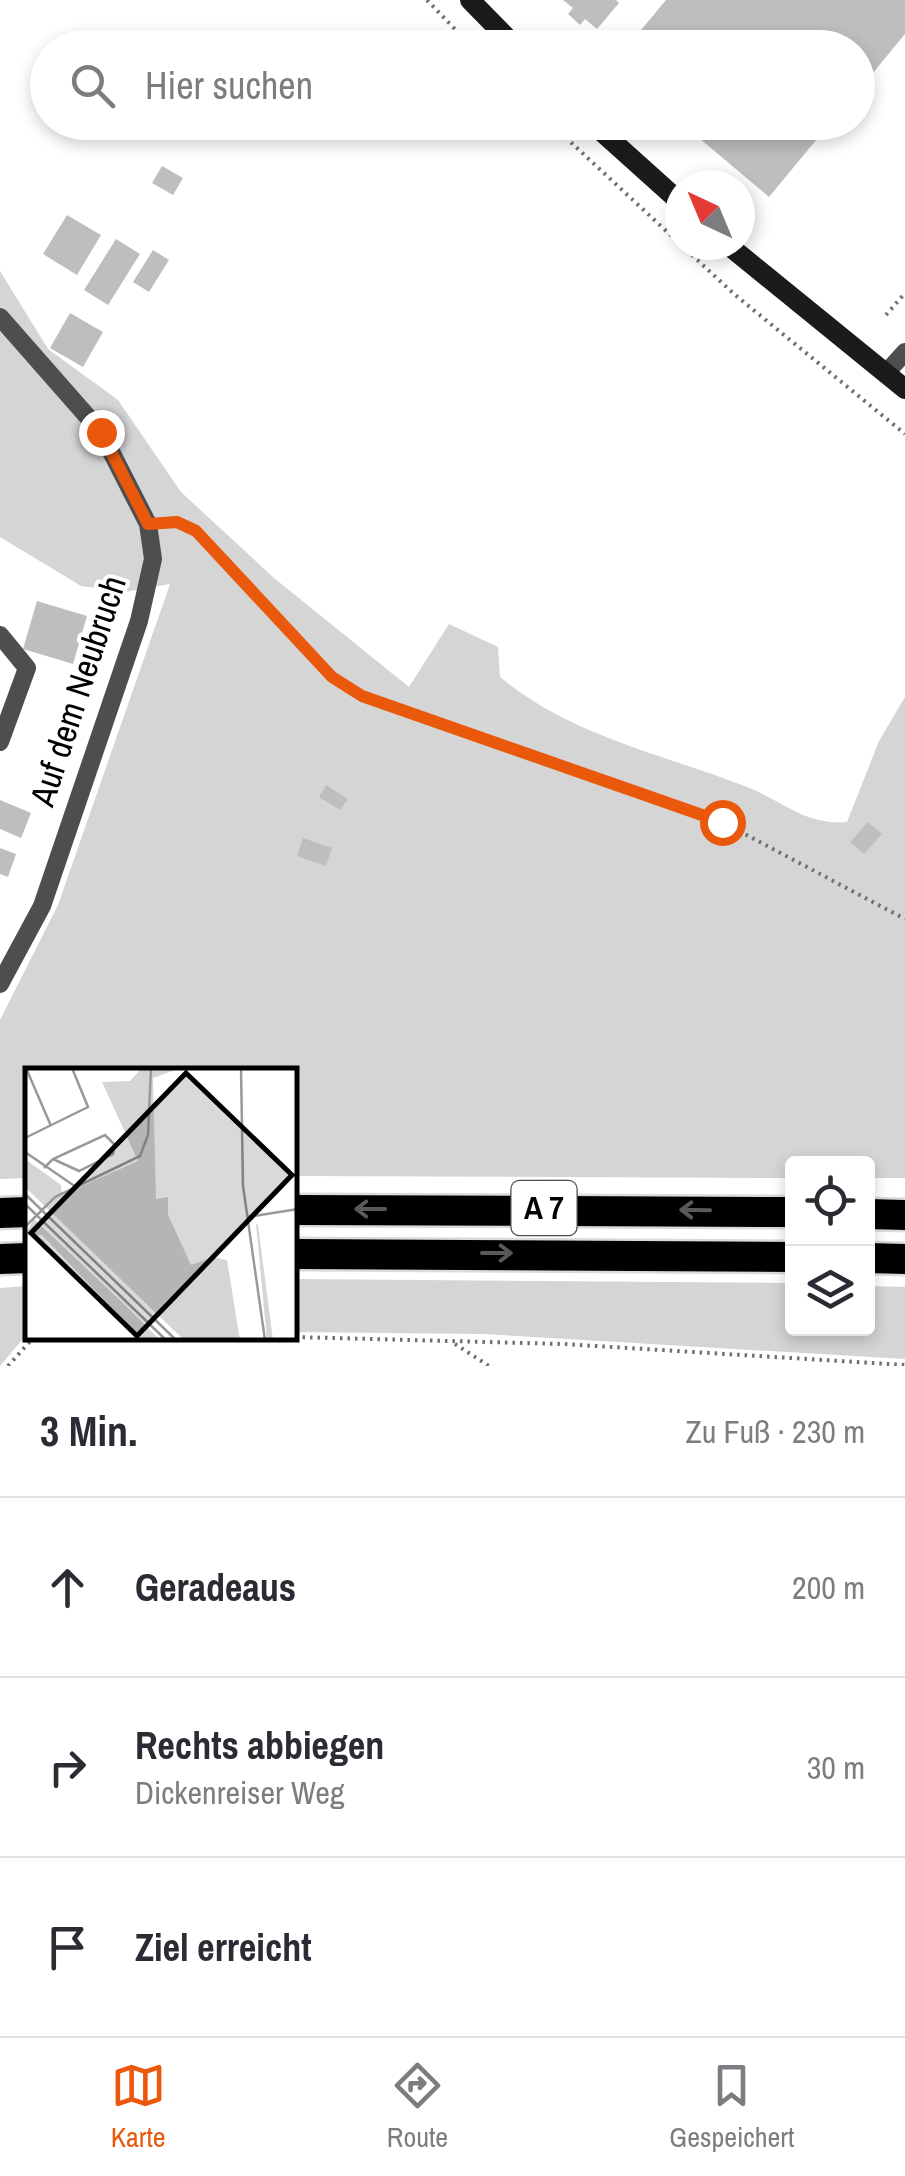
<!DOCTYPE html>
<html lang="de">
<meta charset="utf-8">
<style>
:root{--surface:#fff;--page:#f2f2f3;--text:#2b2b33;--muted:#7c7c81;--line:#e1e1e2;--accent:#ea580c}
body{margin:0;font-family:"Archivo Narrow",sans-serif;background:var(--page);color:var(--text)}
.controls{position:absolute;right:30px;bottom:30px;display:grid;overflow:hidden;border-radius:10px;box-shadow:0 5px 15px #0003}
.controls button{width:90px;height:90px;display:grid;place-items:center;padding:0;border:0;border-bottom:2px solid var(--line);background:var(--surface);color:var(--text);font:50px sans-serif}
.compass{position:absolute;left:665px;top:170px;width:90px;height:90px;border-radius:50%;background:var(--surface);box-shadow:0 5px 15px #0003;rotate:316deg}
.stop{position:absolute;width:30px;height:30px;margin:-22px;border:8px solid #ea580c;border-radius:50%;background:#fff}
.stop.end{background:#ea580c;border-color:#fff;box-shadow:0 2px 10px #0008}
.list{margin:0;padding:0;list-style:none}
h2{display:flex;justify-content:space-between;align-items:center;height:130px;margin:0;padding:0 40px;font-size:42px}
h2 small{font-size:32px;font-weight:400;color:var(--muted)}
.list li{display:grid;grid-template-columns:65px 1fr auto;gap:30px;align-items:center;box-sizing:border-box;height:180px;padding:0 40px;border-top:2px solid var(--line)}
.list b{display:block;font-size:38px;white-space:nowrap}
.list p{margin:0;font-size:32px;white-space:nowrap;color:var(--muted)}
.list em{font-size:32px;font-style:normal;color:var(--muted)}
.icon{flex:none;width:55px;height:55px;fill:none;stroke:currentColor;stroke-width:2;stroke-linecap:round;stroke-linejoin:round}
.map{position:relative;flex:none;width:905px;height:1366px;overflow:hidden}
.search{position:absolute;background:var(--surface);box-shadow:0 5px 15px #0003;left:30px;right:30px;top:30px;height:110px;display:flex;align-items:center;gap:25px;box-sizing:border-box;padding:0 35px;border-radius:55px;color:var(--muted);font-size:38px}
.sheet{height:670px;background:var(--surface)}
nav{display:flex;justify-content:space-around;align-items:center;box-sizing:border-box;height:140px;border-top:2px solid var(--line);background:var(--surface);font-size:28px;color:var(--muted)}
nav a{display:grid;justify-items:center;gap:5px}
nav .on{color:var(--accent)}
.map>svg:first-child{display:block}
.green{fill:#d5d5d5}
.building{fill:#bebebe}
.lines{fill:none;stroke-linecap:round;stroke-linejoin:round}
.motorway-casing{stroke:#dbdbdb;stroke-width:35}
.path{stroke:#707070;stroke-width:4;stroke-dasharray:2.5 5;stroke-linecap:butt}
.minor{stroke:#4e4e4e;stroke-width:18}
.secondary{stroke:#1b1b1b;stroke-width:20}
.motorway{stroke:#000;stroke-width:30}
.oneway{stroke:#595959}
.route{stroke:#ea580c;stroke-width:12}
.labels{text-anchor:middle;stroke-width:8;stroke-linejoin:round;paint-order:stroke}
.shield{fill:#fff;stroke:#4c4c4c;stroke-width:2.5}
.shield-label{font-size:32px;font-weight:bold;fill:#000}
.street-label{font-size:35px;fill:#000;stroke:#fff}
.inset-road{fill:none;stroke:#999;stroke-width:2.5}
.view{fill:#000;fill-opacity:0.15;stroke:#000;stroke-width:5}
.inset-edge{fill:none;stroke:#000;stroke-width:5}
</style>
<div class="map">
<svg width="905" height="1366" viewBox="0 0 905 1366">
<rect width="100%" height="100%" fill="#fff"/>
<g class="green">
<path d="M 0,271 L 48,349 L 118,400 L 181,492 L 274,578 L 409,687 L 449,624 L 498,647 L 500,677 C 571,736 663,754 747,787 C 785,802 804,825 847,822 L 879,741 L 905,697 L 905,1178 L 868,1178 L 868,1164 L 792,1164 L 792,1178 L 295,1176 L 295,1071 L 28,1071 L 27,1178 L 0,1179 L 0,1020 L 58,905 L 170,584 L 125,592 L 81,586 L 0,537 Z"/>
<polygon points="295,1279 792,1283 792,1328 868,1328 868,1286 905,1287 905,1359 483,1334 295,1332"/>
<polygon points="27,1286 27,1334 0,1366 0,1288"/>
</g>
<g class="building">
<polygon points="563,0 616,0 619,3 597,29 585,19 580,25 568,14 573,8"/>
<polygon points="666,0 905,0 905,34 858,91 858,48 626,48"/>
<polygon points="680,122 831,122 769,197"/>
<polygon points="162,166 183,178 173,195 152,183"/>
<polygon points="67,215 101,235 77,275 43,254"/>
<polygon points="116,239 140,254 108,305 84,290"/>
<polygon points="153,250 169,260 149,292 133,282"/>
<polygon points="70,313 103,332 83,367 50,348"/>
<polygon points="37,601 87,616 73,664 23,649"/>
<polygon points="326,785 348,799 340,810 319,797"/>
<polygon points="0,800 31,813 21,838 0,829"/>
<polygon points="868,822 882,834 864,854 850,842"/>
<polygon points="303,838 332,848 326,866 297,856"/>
<polygon points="0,848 16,854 8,877 0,874"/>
</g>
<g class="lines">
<g class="motorway-casing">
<g id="motorway">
<polyline points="295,1210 792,1212"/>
<polyline points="0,1213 28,1212"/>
<polyline points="868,1214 905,1215"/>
<polyline points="295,1254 792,1257"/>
<polyline points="868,1258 905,1259"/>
<polyline points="0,1259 28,1258"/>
</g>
</g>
<g class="path">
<polyline points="427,0 473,48"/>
<polyline points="549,122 734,294 905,434"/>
<polyline points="886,315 905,293"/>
<polyline points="166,523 177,522 196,531 332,677 363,695 722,822 905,919"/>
<polyline points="295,1337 563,1344 905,1365"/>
<polyline points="455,1344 489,1366"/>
<polyline points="8,1366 33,1338"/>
</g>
<g class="minor">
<polyline points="0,317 101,432 148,524 153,559 139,621 42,906 0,984"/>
<polyline points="886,373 905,352"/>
<polyline points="0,635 27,668 0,742"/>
</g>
<g class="secondary">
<polyline points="470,0 517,48"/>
<polyline points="591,122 680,202"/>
<polyline points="728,245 905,389"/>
</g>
<use href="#motorway" class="motorway"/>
</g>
<defs><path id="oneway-shaft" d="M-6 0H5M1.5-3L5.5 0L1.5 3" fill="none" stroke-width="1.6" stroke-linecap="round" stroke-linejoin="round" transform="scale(2.5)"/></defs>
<g class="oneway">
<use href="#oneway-shaft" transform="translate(370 1209) rotate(180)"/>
<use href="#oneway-shaft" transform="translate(695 1210) rotate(-179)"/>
<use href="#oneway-shaft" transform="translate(497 1253)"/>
</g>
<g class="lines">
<polyline class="route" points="101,432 148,524 177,522 196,531 332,677 362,696 722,822"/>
</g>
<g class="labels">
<rect class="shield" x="511.5" y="1181" width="65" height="54" rx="8"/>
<g class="shield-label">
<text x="544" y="1219">A 7</text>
</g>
<g class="street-label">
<text transform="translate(78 691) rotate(-72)" y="12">Auf dem Neubruch</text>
</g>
</g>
<g transform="translate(25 1068)">
<rect width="272" height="272" fill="#fff"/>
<path d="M 117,0 L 155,0 L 128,10 L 131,131 L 143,129 L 143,147 L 166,197 L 188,189 L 202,192 L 215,272 L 159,272 L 0,119 L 0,91 L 36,117 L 37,127 L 113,93 L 77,14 L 105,13 ZM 9,151 L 101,238 L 135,272 L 117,272 L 17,167 L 0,167 ZM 231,156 L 233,157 L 248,272 L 242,272 Z" fill="#d5d5d5"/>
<path class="inset-road" d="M 1,0 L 26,58M 216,0 L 218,118 L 240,272M 0,70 L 63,39 L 47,0M 0,84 L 51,119M 19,100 L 28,91 L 80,67 L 89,76 L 88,86 L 54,103 L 28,91M 0,126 L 151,272M 0,136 L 141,272M 222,149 L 273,141M 0,159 L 30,129 L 115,88 L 123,67 L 126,0"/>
<path class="view" d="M 161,5 L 267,107 L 112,268 L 6,165 Z"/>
<rect width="272" height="272" class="inset-edge"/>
</g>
</svg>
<div class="controls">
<button><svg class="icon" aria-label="locate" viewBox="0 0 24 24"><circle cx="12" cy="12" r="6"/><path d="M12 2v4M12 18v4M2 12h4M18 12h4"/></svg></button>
<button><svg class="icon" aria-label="layers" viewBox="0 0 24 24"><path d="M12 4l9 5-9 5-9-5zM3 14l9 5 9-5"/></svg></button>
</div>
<svg class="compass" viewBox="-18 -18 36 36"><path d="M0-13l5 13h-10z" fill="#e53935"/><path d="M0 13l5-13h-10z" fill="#7c7c81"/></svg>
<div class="stop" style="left:722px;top:822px"></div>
<div class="stop end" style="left:101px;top:432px"></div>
<div class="search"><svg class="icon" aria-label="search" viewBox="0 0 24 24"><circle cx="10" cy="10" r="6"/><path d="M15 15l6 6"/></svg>Hier suchen</div>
</div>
<section class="sheet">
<h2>3 Min.<small>Zu Fuß · 230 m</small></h2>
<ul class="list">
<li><svg class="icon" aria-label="ahead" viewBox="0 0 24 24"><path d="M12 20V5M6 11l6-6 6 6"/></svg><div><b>Geradeaus</b></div><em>200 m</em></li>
<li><svg class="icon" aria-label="right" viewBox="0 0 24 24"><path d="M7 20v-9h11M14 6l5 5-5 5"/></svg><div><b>Rechts abbiegen</b><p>Dickenreiser Weg</p></div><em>30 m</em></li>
<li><svg class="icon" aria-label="arrive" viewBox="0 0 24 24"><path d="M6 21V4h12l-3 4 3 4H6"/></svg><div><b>Ziel erreicht</b></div></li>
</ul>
</section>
<nav>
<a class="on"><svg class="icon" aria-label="map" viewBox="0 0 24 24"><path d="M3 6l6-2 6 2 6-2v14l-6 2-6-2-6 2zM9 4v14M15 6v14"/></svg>Karte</a>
<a><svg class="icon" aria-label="directions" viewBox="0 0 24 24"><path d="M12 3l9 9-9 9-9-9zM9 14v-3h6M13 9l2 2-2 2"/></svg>Route</a>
<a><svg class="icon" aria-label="saved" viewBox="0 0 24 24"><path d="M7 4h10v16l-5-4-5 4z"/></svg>Gespeichert</a>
</nav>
